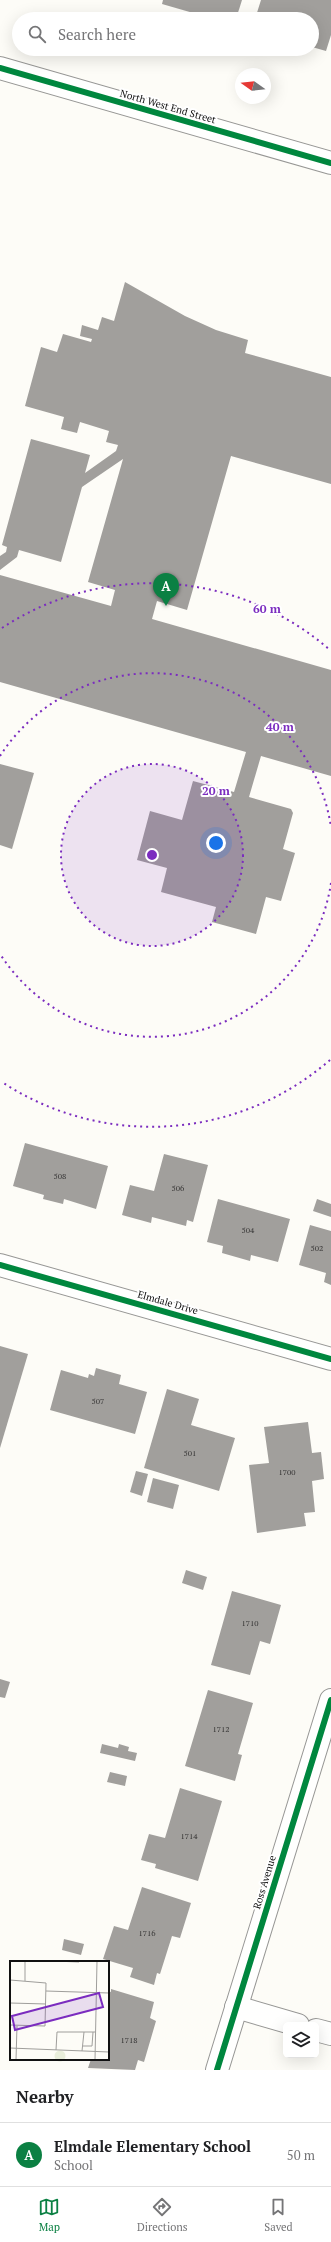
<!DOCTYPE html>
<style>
:root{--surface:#fff;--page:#f2f2f2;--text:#202124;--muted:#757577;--line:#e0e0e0;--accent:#0b8043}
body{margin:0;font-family:"PT Serif",serif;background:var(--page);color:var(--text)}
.controls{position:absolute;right:12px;bottom:12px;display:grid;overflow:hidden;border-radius:6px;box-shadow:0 4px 16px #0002}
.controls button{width:36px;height:36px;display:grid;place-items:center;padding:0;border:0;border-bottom:1px solid var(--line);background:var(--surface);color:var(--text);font:20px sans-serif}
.compass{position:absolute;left:235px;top:68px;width:36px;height:36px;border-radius:50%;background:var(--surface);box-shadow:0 4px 16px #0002;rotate:285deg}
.you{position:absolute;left:216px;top:843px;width:14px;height:14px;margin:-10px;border:3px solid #fff;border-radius:50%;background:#1a73e8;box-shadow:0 0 0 6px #1a73e833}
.badge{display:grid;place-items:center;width:26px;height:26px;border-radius:50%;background:var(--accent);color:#fff;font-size:13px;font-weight:700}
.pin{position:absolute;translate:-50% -33px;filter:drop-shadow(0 1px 2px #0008)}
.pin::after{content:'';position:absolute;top:21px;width:14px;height:12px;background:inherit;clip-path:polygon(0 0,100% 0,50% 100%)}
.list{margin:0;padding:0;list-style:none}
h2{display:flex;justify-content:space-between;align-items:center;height:52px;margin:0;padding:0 16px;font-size:17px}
h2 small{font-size:13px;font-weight:400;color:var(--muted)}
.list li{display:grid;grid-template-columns:26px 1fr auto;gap:12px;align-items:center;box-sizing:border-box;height:64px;padding:0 16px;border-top:1px solid var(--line)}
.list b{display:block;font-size:15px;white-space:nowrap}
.list p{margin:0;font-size:13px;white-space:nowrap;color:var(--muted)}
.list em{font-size:13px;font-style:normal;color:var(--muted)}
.icon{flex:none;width:22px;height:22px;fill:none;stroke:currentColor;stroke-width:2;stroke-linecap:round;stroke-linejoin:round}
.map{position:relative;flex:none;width:331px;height:2070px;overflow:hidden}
.search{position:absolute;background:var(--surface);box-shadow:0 4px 16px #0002;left:12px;right:12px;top:12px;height:44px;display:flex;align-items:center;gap:10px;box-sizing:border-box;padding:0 14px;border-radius:22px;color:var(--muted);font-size:15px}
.sheet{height:116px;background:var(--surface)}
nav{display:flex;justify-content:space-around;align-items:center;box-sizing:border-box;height:56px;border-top:1px solid var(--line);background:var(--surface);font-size:11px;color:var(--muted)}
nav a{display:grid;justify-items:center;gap:2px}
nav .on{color:var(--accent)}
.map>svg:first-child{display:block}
.building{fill:#a19f9c}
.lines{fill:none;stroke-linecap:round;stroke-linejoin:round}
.minor-casing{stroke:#979795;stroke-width:24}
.tertiary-casing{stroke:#979795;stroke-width:24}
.minor{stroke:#fffffe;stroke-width:22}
.tertiary{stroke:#fffffe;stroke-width:22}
.cycleway-casing{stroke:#fff;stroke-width:8}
.cycleway{stroke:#00873e;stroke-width:6}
.ring{fill:none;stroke:#7b2cbf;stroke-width:2;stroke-dasharray:2 4}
.labels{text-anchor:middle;stroke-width:4;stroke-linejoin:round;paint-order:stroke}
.number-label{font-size:8px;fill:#353434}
.street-label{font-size:10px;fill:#111;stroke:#fff}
.inset-road{fill:none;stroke:#9f9e9b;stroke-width:1}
.view{fill:#7b2cbf;fill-opacity:0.15;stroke:#7b2cbf;stroke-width:2}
.inset-edge{fill:none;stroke:#111;stroke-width:2}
.centre{fill:#7b2cbf;stroke:#fff;stroke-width:2}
.ring-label{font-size:12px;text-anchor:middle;font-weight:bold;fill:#7b2cbf;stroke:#fff;stroke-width:4;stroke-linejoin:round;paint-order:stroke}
</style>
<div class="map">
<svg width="331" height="2070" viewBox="0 0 331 2070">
<rect width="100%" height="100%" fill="#fdfcf7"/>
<g class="building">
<polygon points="163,0 242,0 236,19 214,19 162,4"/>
<polygon points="261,0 331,0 331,35 326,51 312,47 312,19 255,19"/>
<polygon points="125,282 185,316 216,330 248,340 245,353 331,377 331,484 231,456 187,610 157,601 152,619 331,670 331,776 261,756 249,797 291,809 293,813 283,849 295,853 281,901 266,897 256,934 212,922 216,907 161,892 167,868 137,860 150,811 182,820 193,781 234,792 246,752 0,682 0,575 111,606 115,590 88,582 123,459 82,487 61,562 19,550 17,557 0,570 0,556 6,552 7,547 2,545 31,439 90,455 85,473 116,451 118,445 106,442 109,431 80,422 77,433 61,429 64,417 25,406 41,347 57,352 63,334 91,342 92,339 80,336 82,325 98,330 102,317 114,321"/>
<polygon points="0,764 34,773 12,849 0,845"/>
<polygon points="25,1143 108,1166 96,1209 64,1199 63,1204 43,1199 44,1195 13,1186"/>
<polygon points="164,1154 208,1165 193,1222 187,1220 186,1226 152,1217 151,1223 122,1215 130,1185 154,1191"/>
<polygon points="218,1199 290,1219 278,1262 251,1255 250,1261 222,1253 223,1246 207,1242"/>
<polygon points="317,1199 331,1204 331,1217 313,1211"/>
<polygon points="310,1225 331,1231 331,1285 324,1282 326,1273 299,1265"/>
<polygon points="0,1346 28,1354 0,1448"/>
<polygon points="96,1368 121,1375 119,1384 147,1392 135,1434 50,1410 61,1370 88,1378 89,1374 94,1376"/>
<polygon points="167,1389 199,1399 191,1425 235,1438 219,1491 144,1468"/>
<polygon points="308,1422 312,1453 321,1452 324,1479 312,1481 315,1512 304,1513 306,1526 257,1533 249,1465 269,1463 264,1427"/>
<polygon points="136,1471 148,1474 142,1496 130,1492"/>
<polygon points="153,1478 179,1485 173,1509 147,1502"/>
<polygon points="186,1570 207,1577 203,1590 182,1583"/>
<polygon points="232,1591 281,1605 270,1644 260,1641 250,1675 211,1665"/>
<polygon points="0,1679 10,1682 5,1698 0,1697"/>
<polygon points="208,1690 253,1703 238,1754 242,1755 235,1781 185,1766"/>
<polygon points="102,1744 118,1748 119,1744 129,1747 128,1751 137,1753 135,1761 100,1753"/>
<polygon points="110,1772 127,1776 125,1786 107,1782"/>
<polygon points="180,1788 222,1801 198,1881 155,1868 156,1864 141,1860 149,1834 165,1838"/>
<polygon points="142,1887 191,1903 180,1938 172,1936 160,1974 157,1973 154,1985 130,1977 133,1968 103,1959 114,1926 128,1930"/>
<polygon points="64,1939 84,1944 81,1955 62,1950"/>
<polygon points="111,1989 154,2002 150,2018 156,2021 144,2062 138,2060 135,2070 88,2068 91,2059 108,2059 108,1991 111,1992"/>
</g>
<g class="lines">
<g class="minor-casing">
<g id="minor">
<polyline points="0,1265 331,1359"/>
<polyline points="236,2007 298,2025"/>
<polyline points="316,2030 331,2034"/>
<polyline points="217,2070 331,1700"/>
</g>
</g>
<g class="tertiary-casing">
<polyline id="tertiary" points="0,68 331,163"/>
</g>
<use href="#minor" class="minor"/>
<use href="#tertiary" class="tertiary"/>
<g class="cycleway-casing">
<g id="cycleway">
<polyline points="0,68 331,163"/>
<polyline points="0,1265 331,1359"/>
<polyline points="217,2070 331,1700"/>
</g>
</g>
<use href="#cycleway" class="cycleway"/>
</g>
<circle cx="152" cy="855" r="91" fill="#7b2cbf" fill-opacity=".12"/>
<g class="ring">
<circle cx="152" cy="855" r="91"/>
<path d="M331 883A181 181 0 0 1 0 954M0 756A181 181 0 0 1 331 827"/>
<path d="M330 1060A272 272 0 0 1 2 1082M2 628A272 272 0 0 1 330 650"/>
</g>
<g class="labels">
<g class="number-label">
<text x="60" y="1179">508</text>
<text x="178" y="1191">506</text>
<text x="248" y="1233">504</text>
<text x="317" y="1251">502</text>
<text x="98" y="1404">507</text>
<text x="190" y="1456">501</text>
<text x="287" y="1475">1700</text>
<text x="250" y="1626">1710</text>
<text x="221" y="1732">1712</text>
<text x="189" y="1839">1714</text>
<text x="147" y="1936">1716</text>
<text x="129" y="2043">1718</text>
</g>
<g class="street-label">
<text transform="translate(168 106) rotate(16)" y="4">North West End Street</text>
<text transform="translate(168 1302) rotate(16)" y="4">Elmdale Drive</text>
<text transform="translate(264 1882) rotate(-73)" y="4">Ross Avenue</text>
</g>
</g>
<g transform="translate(10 1961)">
<rect width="99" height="99" fill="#fdfcf7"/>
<path d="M44.5 95a5.5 5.5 0 1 1 11 0a5.5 5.5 0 1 1-11 0Z" fill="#e9eedb"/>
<path class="inset-road" d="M 44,0 L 69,1M 0,19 L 36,22 L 35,65 L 0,64M 15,20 L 15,0M 36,30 L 99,32M 0,42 L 36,43M 73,85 L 82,85 L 83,71M 0,87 L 99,91M 46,89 L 47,71 L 86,71M 72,90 L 74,71M 6,99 L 7,65M 85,99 L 87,0"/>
<path class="view" d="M 89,32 L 93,46 L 5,69 L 2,55 Z"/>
<rect width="99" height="99" class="inset-edge"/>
</g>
<circle cx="152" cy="855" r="6" class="centre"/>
<g class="ring-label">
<text x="267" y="613">60 m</text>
<text x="280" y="731">40 m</text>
<text x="216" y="795">20 m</text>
</g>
</svg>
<div class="controls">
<button><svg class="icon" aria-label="layers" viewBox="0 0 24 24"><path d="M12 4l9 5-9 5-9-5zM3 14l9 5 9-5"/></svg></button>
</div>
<svg class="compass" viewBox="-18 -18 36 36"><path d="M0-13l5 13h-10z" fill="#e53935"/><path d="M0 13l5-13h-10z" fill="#757577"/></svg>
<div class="you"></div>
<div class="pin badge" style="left:166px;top:606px">A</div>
<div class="search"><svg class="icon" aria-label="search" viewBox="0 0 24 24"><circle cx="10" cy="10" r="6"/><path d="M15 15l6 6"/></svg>Search here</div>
</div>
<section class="sheet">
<h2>Nearby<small></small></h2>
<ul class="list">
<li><span class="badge">A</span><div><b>Elmdale Elementary School</b><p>School</p></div><em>50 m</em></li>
</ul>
</section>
<nav>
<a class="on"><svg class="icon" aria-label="map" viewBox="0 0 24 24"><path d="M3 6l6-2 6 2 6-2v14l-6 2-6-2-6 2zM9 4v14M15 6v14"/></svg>Map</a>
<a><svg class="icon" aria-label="directions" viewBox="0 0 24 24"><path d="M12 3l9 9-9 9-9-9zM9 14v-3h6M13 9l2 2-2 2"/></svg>Directions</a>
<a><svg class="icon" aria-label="saved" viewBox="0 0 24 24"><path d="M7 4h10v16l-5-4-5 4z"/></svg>Saved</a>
</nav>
